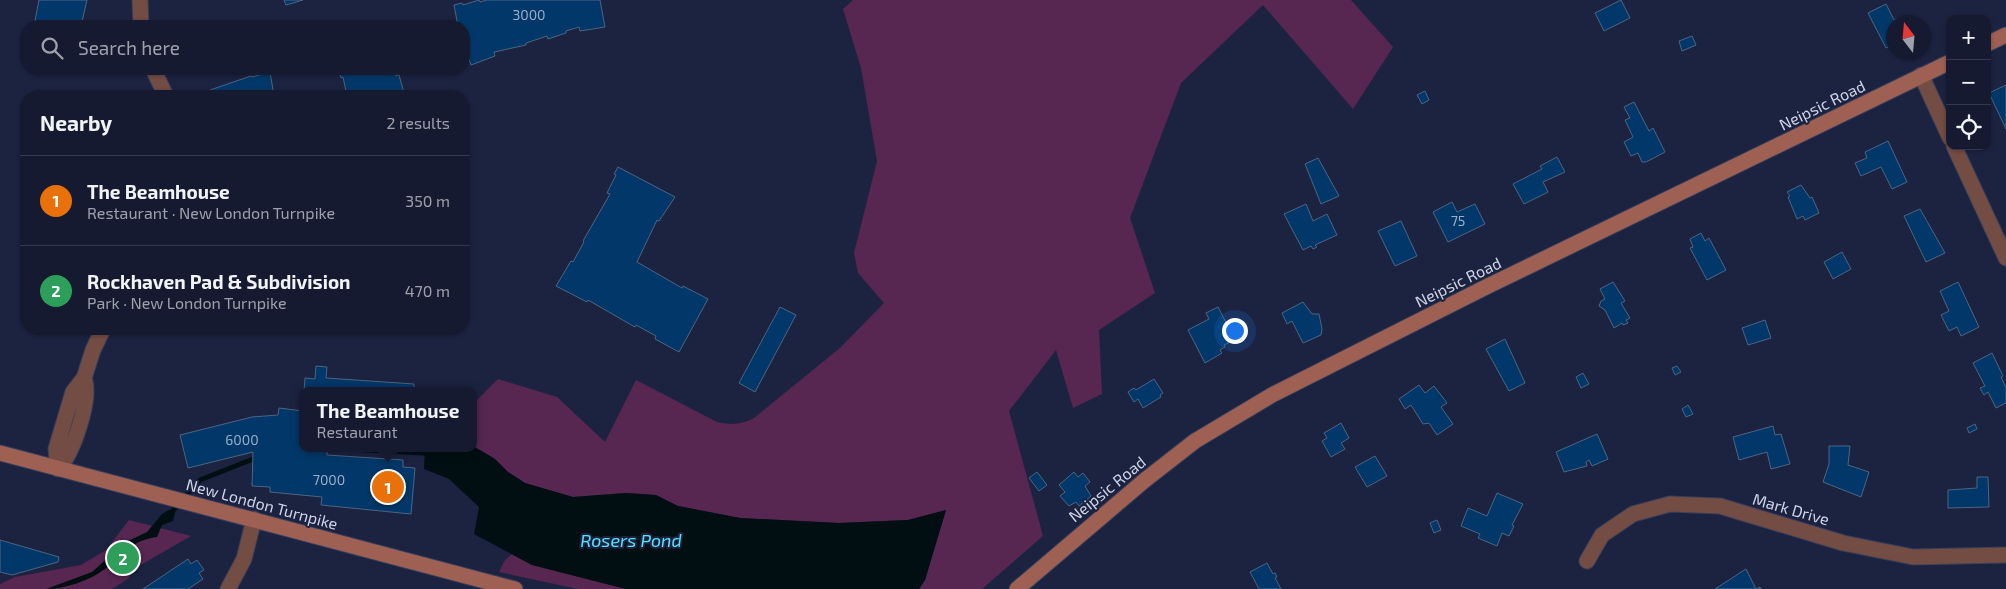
<!DOCTYPE html>
<meta charset="utf-8">
<style>
:root{--surface:#151a30;--page:#1e2338;--text:#f1f3f6;--muted:#9da1ab;--line:#34384c;--accent:#8c9099}
body{margin:0;font-family:"Exo 2",sans-serif;background:var(--page);color:var(--text)}
.controls{position:absolute;right:15px;top:15px;display:grid;overflow:hidden;border-radius:10px;box-shadow:0 1px 4px #0004}
.controls button{width:45px;height:45px;display:grid;place-items:center;padding:0;border:0;border-bottom:1px solid var(--line);background:var(--surface);color:var(--text);font:25px sans-serif}
.compass{position:absolute;left:1886px;top:15px;width:45px;height:45px;border-radius:50%;background:var(--surface);box-shadow:0 1px 4px #0004;rotate:344deg}
.you{position:absolute;left:1234px;top:330px;width:18px;height:18px;margin:-12px;border:4px solid #fff;border-radius:50%;background:#1a73e8;box-shadow:0 0 0 8px #1a73e833}
.badge{display:grid;place-items:center;width:32px;height:32px;border-radius:50%;background:var(--accent);color:#fff;font-size:16px;font-weight:700}
.pin{position:absolute;translate:-50% -50%;border:2px solid #fff;box-shadow:0 1px 5px #0006}
.popup{position:absolute;left:299px;top:387px;width:178px;height:65px;box-sizing:border-box;display:grid;place-content:center;border-radius:10px;background:var(--surface);filter:drop-shadow(0 1px 4px #0005);font-size:16px;white-space:nowrap;color:var(--muted)}
.popup b{font-size:19px;color:var(--text)}
.popup::after{content:'';position:absolute;left:50%;top:100%;margin-left:-10px;border:10px solid transparent;border-top-color:var(--surface)}
.list{margin:0;padding:0;list-style:none}
h2{display:flex;justify-content:space-between;align-items:center;height:65px;margin:0;padding:0 20px;font-size:21px}
h2 small{font-size:16px;font-weight:400;color:var(--muted)}
.list li{display:grid;grid-template-columns:32px 1fr auto;gap:15px;align-items:center;box-sizing:border-box;height:90px;padding:0 20px;border-top:1px solid var(--line)}
.list b{display:block;font-size:19px;white-space:nowrap}
.list p{margin:0;font-size:16px;white-space:nowrap;color:var(--muted)}
.list em{font-size:16px;font-style:normal;color:var(--muted)}
.icon{flex:none;width:28px;height:28px;fill:none;stroke:currentColor;stroke-width:2;stroke-linecap:round;stroke-linejoin:round}
.map{position:relative;flex:none;width:2006px;height:589px;overflow:hidden}
.search{position:absolute;background:var(--surface);box-shadow:0 1px 4px #0004;left:20px;top:20px;width:450px;height:55px;display:flex;align-items:center;gap:12px;box-sizing:border-box;padding:0 18px;border-radius:20px;color:var(--muted);font-size:19px}
.panel{position:absolute;background:var(--surface);box-shadow:0 1px 4px #0004;left:20px;top:90px;width:450px;height:245px;border-radius:20px}
.map>svg:first-child{display:block}
.green{fill:#572751}
.water{fill:#010f13}
.lines{fill:none;stroke-linecap:round;stroke-linejoin:round}
.stream{stroke:#010f13;stroke-width:5}
.building{fill:#023869;stroke:#4c6582}
.street-casing{stroke:#383f5b;stroke-width:17}
.secondary-casing{stroke:#383f5b;stroke-width:17}
.street{stroke:#734c43;stroke-width:15}
.secondary{stroke:#9e6053;stroke-width:15}
.labels{text-anchor:middle;stroke-width:4;stroke-linejoin:round;paint-order:stroke}
.number-label{font-size:14px;fill:#9badc8}
.street-label{font-size:16px;fill:#ced4e7;stroke:#1c2340}
.water-label{font-size:18px;font-style:italic;fill:#56e2fc;stroke:#1c2340}
</style>
<div class="map">
<svg width="2006" height="589" viewBox="0 0 2006 589">
<rect width="100%" height="100%" fill="#1c2340"/>
<g class="green">
<path d="M 853,0 L 1351,0 L 1393,47 L 1353,109 L 1263,5 L 1181,83 L 1130,218 L 1155,293 L 1099,330 L 1102,394 L 1073,408 L 1056,350 L 1009,411 L 1043,536 L 982,589 L 919,589 L 925,580 L 946,510 L 908,520 L 839,523 L 740,518 L 678,506 L 656,495 L 626,493 L 573,497 L 525,483 L 508,472 L 495,459 L 473,446 L 473,404 L 498,379 L 557,397 L 605,442 L 636,380 L 717,422 C 731,425 740,425 754,418 L 840,348 L 884,303 L 858,273 L 854,253 L 877,161 L 861,68 L 843,9 Z"/>
<polygon points="129,520 191,536 132,570 129,578 112,589 0,589 0,584 15,577 81,565 106,550"/>
<polygon points="512,554 532,565 626,589 578,589 499,572 505,560"/>
</g>
<g class="water">
<polygon points="473,446 495,459 508,472 525,483 573,497 626,493 656,495 678,506 740,518 839,523 908,520 946,510 925,580 919,589 626,589 532,565 474,534 479,507 449,479 424,469 425,448 473,448"/>
<path d="M 169,510 L 175,513 L 173,521 L 162,525 L 157,537 C 129,541 125,554 105,569 C 89,581 65,589 46,589 L 92,572 L 124,543 L 147,532 L 162,514 Z"/>
</g>
<g class="lines">
<g class="stream">
<polyline points="329,448 425,453"/>
<polyline points="169,515 200,480 253,459"/>
</g>
</g>
<g class="building">
<polygon points="39,0 87,0 81,26 34,26"/>
<polygon points="284,0 303,0 286,5"/>
<polygon points="479,0 480,2 487,0 600,0 605,27 580,31 579,27 566,31 566,33 548,39 547,36 526,43 526,45 494,52 495,56 471,65 464,45 464,26 458,26 454,5 462,3 463,5"/>
<polygon points="1621,0 1630,18 1604,31 1595,13"/>
<polygon points="1886,4 1894,20 1901,17 1904,22 1894,22 1894,45 1886,48 1868,13"/>
<polygon points="1692,36 1696,45 1682,51 1679,41"/>
<polygon points="339,69 394,69 396,76 399,75 404,93 402,96 347,96 343,77 341,78"/>
<polygon points="270,72 274,96 211,96 210,90 251,76 252,77"/>
<polygon points="2006,85 2006,129 1989,93"/>
<polygon points="1425,91 1429,100 1422,104 1417,95"/>
<polygon points="1634,102 1649,131 1653,128 1665,152 1646,162 1642,162 1638,153 1631,156 1624,142 1633,137 1625,120 1630,118 1624,107"/>
<polygon points="1888,141 1907,182 1892,189 1881,167 1861,176 1855,163 1867,158 1865,152"/>
<polygon points="1557,157 1565,172 1543,182 1548,192 1524,204 1513,184 1542,169 1540,166"/>
<polygon points="1318,158 1339,196 1321,204 1305,164"/>
<polygon points="618,167 675,197 659,221 657,220 637,262 682,288 683,286 708,299 679,352 655,339 656,336 636,325 635,327 588,300 587,302 556,286 571,261 573,262 584,242 583,241 610,194 607,193 616,175 614,174"/>
<polygon points="1801,185 1810,198 1812,197 1819,213 1805,220 1803,216 1797,219 1788,197 1790,196 1787,192"/>
<polygon points="1452,202 1457,212 1475,204 1485,224 1448,242 1433,212"/>
<polygon points="1306,204 1313,221 1327,214 1337,235 1315,245 1317,247 1313,249 1311,246 1303,250 1284,214"/>
<polygon points="1920,209 1945,253 1926,262 1904,216"/>
<polygon points="1401,221 1417,256 1395,266 1378,231"/>
<polygon points="1701,233 1705,241 1709,238 1726,270 1707,280 1690,248 1693,247 1690,239"/>
<polygon points="1842,252 1851,269 1833,279 1824,262"/>
<polygon points="1613,282 1625,301 1621,303 1630,318 1626,320 1628,323 1623,325 1622,323 1614,328 1605,310 1599,306 1601,301 1605,299 1600,289"/>
<polygon points="1958,282 1979,327 1961,336 1957,327 1949,331 1941,315 1949,311 1940,291"/>
<polygon points="1303,302 1312,314 1319,314 1322,329 1321,335 1303,343 1292,321 1287,324 1282,313"/>
<polygon points="780,307 796,315 755,392 739,383"/>
<polygon points="1218,307 1235,340 1224,345 1225,347 1220,350 1222,353 1205,363 1188,330 1209,319 1206,313"/>
<polygon points="1765,320 1771,338 1748,345 1742,328"/>
<polygon points="1505,339 1525,383 1509,391 1486,349"/>
<polygon points="1992,353 2003,376 2001,377 2006,388 2006,403 1996,408 1988,392 1984,395 1980,388 1985,386 1973,363"/>
<polygon points="316,366 327,367 326,378 414,384 414,391 304,391 305,378 315,379"/>
<polygon points="1677,366 1681,372 1675,375 1672,368"/>
<polygon points="1583,373 1589,384 1581,388 1576,377"/>
<polygon points="1154,379 1163,393 1160,395 1161,397 1143,408 1138,399 1134,402 1128,392 1134,388 1136,390"/>
<polygon points="1419,385 1425,393 1434,386 1447,403 1441,407 1453,424 1437,435 1429,423 1423,424 1411,405 1405,409 1399,399"/>
<polygon points="1688,405 1693,414 1686,417 1682,409"/>
<polygon points="279,408 303,411 303,448 327,448 327,455 403,460 403,467 415,468 411,514 321,505 322,497 270,492 270,487 252,486 253,452 188,468 180,435 252,417 278,415"/>
<polygon points="1341,423 1349,438 1341,443 1345,449 1331,457 1322,441 1327,438 1324,433"/>
<polygon points="1975,424 1977,429 1969,433 1967,428"/>
<polygon points="1773,426 1775,435 1781,434 1790,464 1771,469 1767,452 1739,460 1733,437"/>
<polygon points="1597,434 1608,459 1592,466 1589,460 1586,462 1587,466 1564,472 1556,452"/>
<polygon points="1829,446 1850,446 1848,465 1869,472 1861,497 1823,482 1829,464"/>
<polygon points="1375,456 1387,476 1367,487 1355,467"/>
<polygon points="1037,472 1047,485 1039,491 1029,478"/>
<polygon points="1074,472 1078,477 1083,473 1090,482 1085,486 1091,496 1079,506 1076,502 1069,506 1060,496 1065,492 1059,485"/>
<polygon points="1977,477 1988,477 1989,507 1948,508 1948,490 1977,488"/>
<polygon points="1497,493 1523,504 1512,525 1514,526 1509,536 1502,533 1497,546 1478,538 1480,534 1461,526 1468,508 1487,516"/>
<polygon points="1437,520 1441,530 1434,533 1430,523"/>
<polygon points="0,540 59,557 58,562 12,575 0,572"/>
<polygon points="188,559 191,564 197,560 204,570 199,573 203,579 188,589 143,589"/>
<polygon points="1267,563 1273,574 1275,573 1277,577 1275,578 1281,589 1259,589 1250,572"/>
<polygon points="1746,569 1756,589 1760,587 1761,589 1715,589"/>
</g>
<g class="lines">
<g class="street-casing">
<g id="street">
<polyline points="140,0 141,26"/>
<polyline points="153,69 166,96"/>
<polyline points="1921,75 1950,138"/>
<polyline points="1954,146 2006,258"/>
<path d="M 84,378 C 92,398 73,454 58,469 L 56,449 L 73,392 L 84,378 L 93,350 L 103,329"/>
<polyline points="1587,561 1602,535 1633,514 1670,504 1720,506 1843,543 1913,557 2006,555"/>
<polyline points="228,589 244,559 254,519"/>
</g>
</g>
<g class="secondary-casing">
<g id="secondary">
<polyline points="1987,44 2006,35"/>
<polyline points="0,453 515,589"/>
<polyline points="1017,589 1145,480 1195,441 1272,395 1488,286 1950,62"/>
</g>
</g>
<use href="#street" class="street"/>
<use href="#secondary" class="secondary"/>
</g>
<g class="labels">
<g class="number-label">
<text x="529" y="20">3000</text>
<text x="1458" y="226">75</text>
<text x="242" y="445">6000</text>
<text x="329" y="485">7000</text>
</g>
<g class="street-label">
<text transform="translate(1822 105) rotate(-26)" y="6">Neipsic Road</text>
<text transform="translate(1458 282) rotate(-26)" y="6">Neipsic Road</text>
<text transform="translate(1107 489) rotate(-39)" y="6">Neipsic Road</text>
<text transform="translate(262 504) rotate(15)" y="6">New London Turnpike</text>
<text transform="translate(1791 509) rotate(16)" y="6">Mark Drive</text>
</g>
<g class="water-label">
<text x="631" y="547">Rosers Pond</text>
</g>
</g>
</svg>
<div class="controls">
<button>+</button>
<button>−</button>
<button><svg class="icon" aria-label="locate" viewBox="0 0 24 24"><circle cx="12" cy="12" r="6"/><path d="M12 2v4M12 18v4M2 12h4M18 12h4"/></svg></button>
</div>
<svg class="compass" viewBox="-18 -18 36 36"><path d="M0-13l5 13h-10z" fill="#e53935"/><path d="M0 13l5-13h-10z" fill="#9da1ab"/></svg>
<div class="you"></div>
<div class="pin badge" style="left:388px;top:487px;background:#e8710a">1</div>
<div class="popup"><b>The Beamhouse</b>Restaurant</div>
<div class="pin badge" style="left:123px;top:558px;background:#2e9e5b">2</div>
<div class="search"><svg class="icon" aria-label="search" viewBox="0 0 24 24"><circle cx="10" cy="10" r="6"/><path d="M15 15l6 6"/></svg>Search here</div>
<section class="panel">
<h2>Nearby<small>2 results</small></h2>
<ul class="list">
<li><span class="badge" style="background:#e8710a">1</span><div><b>The Beamhouse</b><p>Restaurant · New London Turnpike</p></div><em>350 m</em></li>
<li><span class="badge" style="background:#2e9e5b">2</span><div><b>Rockhaven Pad &amp; Subdivision</b><p>Park · New London Turnpike</p></div><em>470 m</em></li>
</ul>
</section>
</div>
